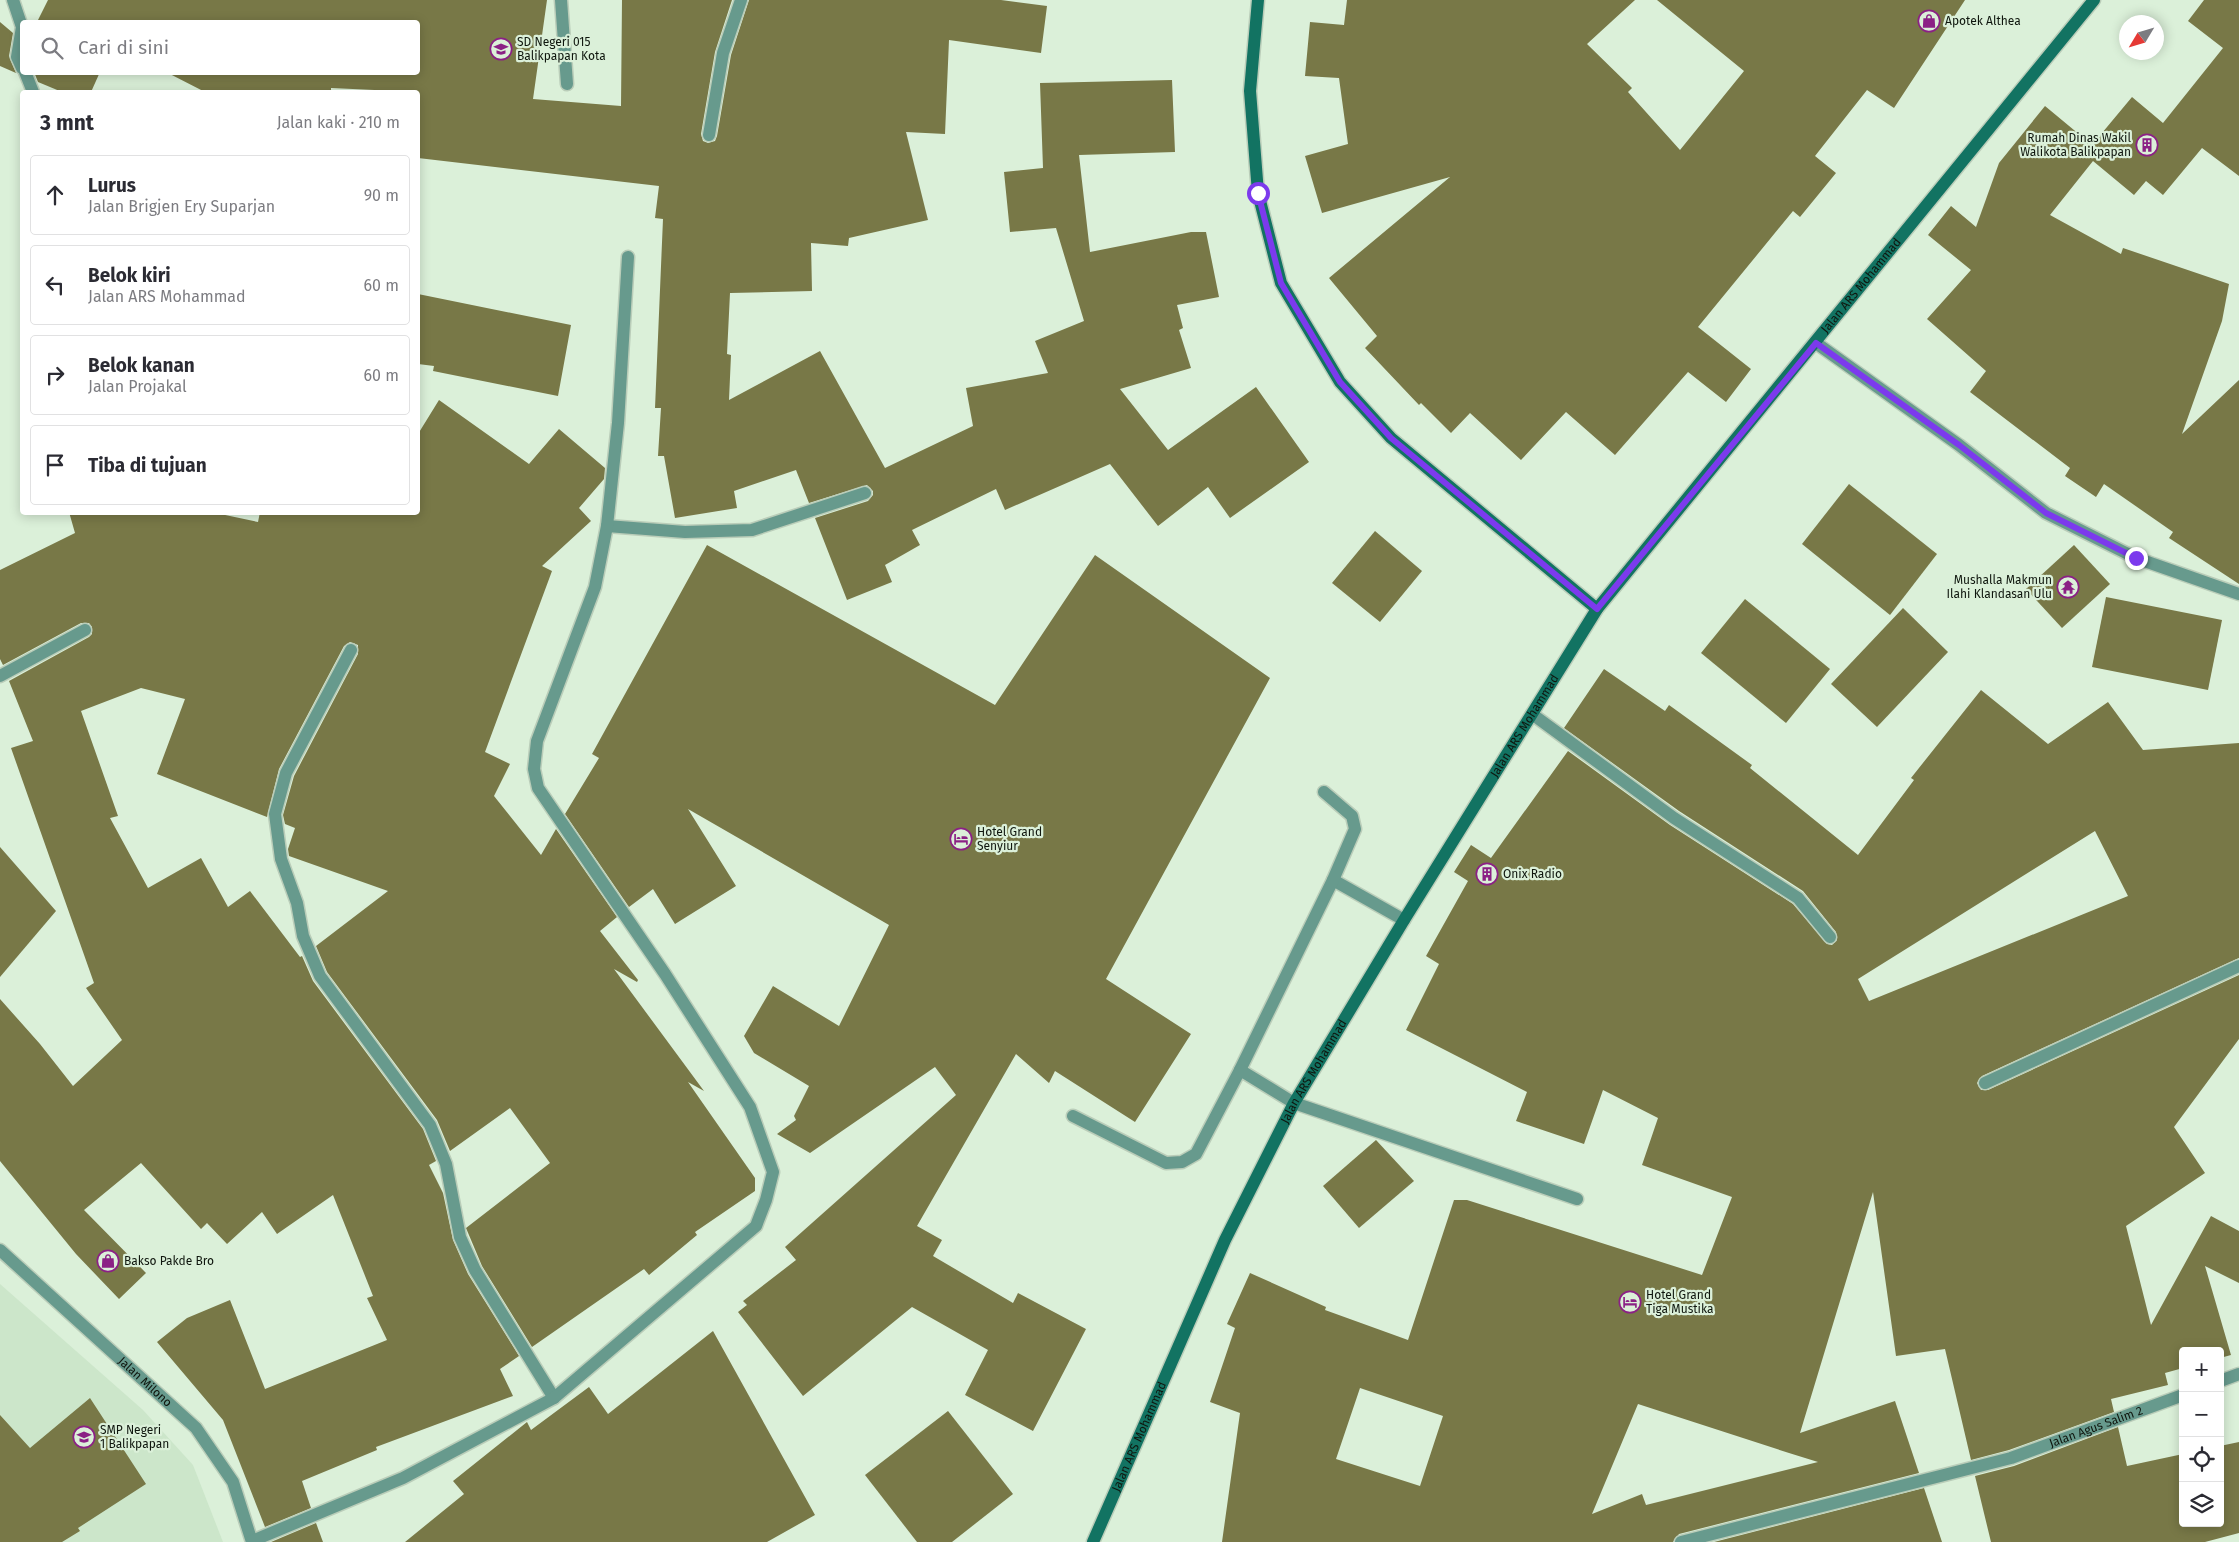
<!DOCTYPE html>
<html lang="id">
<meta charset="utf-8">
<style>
:root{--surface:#fff;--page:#f7f7f7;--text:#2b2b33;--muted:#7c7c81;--line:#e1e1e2}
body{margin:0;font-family:"Fira Sans",sans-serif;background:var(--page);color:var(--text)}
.controls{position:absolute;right:15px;bottom:15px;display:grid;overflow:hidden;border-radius:5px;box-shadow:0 2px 12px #0003}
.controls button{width:45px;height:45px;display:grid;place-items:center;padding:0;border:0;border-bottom:1px solid var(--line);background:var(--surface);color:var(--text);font:25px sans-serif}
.compass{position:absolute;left:2119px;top:15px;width:45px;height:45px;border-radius:50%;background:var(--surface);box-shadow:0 2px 12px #0003;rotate:232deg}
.stop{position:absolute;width:15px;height:15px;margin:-11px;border:4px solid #7c3aed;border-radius:50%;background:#fff}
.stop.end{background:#7c3aed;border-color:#fff;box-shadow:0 1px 5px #0008}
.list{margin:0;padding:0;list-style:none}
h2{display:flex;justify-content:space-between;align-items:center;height:65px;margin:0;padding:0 20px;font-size:21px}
h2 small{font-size:16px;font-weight:400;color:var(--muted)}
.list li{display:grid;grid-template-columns:32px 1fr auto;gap:15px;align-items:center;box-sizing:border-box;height:80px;margin:0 10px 10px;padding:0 10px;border:1px solid var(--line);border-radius:5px}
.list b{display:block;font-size:19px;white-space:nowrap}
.list p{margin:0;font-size:16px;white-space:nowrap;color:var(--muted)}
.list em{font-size:16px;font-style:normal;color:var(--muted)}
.icon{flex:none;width:28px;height:28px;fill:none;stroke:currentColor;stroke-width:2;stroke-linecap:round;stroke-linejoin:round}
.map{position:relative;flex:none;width:2239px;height:1542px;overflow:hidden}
.search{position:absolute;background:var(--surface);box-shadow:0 2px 12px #0003;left:20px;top:20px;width:400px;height:55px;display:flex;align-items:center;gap:12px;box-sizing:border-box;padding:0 18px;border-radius:5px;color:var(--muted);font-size:19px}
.panel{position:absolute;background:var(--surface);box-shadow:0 2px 12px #0003;left:20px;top:90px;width:400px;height:425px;border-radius:5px}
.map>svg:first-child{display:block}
.built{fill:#cce6ca}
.building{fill:#787847;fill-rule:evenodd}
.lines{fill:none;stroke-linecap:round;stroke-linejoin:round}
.lane-casing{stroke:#bacdb9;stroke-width:15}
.street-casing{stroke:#bacdb9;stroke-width:15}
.secondary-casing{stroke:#bacdb9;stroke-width:15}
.lane{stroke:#679a8d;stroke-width:12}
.street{stroke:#679a8d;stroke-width:12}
.secondary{stroke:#127362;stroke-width:12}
.route{stroke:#7c3aed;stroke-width:6}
.labels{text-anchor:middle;stroke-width:4.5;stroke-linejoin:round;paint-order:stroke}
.poi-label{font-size:12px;fill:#0f160e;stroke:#dbf0d9;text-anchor:start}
.street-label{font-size:12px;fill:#0f160e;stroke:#dbf0d9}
</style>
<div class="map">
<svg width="2239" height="1542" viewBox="0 0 2239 1542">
<rect width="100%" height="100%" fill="#dbf0d9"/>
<polygon class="built" points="0,1284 143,1410 193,1465 223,1542 0,1542"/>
<g class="building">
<polygon points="48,0 547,0 533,99 621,106 622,0 732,0 715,52 701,134 703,141 708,143 715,141 717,136 731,55 749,0 1001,0 1047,6 1041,53 949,40 945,134 906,132 928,220 849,238 848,246 811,243 812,291 730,293 727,354 731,355 729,400 820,351 885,468 973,426 966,388 1048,373 1035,341 1084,321 1056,228 1010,232 1004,172 1043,168 1040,83 1172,80 1175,152 1079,155 1090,252 1191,232 1206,232 1219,297 1177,305 1183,328 1179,330 1191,368 1120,389 1168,450 1256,387 1309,462 1230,518 1208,487 1158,526 1110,464 1005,510 996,489 912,530 920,545 885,565 892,582 847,600 815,518 868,501 873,495 873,491 867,485 809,503 796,470 734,491 737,508 675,518 664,456 658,456 661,408 655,408 663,219 655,218 659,186 418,158 418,92 331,88 331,92 205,92 166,72 418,72 418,22 37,22"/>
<polygon points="1347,0 1635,0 1587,44 1632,88 1628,92 1680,150 1744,71 1657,0 1965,0 1894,108 1867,90 1815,156 1836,173 1800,217 1793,211 1698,327 1751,369 1726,402 1688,372 1615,455 1566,412 1521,460 1470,413 1451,433 1421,403 1419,405 1365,348 1377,336 1329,278 1450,177 1322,213 1305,156 1348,144 1339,78 1305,76 1310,22 1344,25"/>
<polygon points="2204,0 2239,0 2239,176 2202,148 2163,195 2146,181 2134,195 2093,161 2050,215 2121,254 2123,248 2229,284 2222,321 2182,434 2239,380 2239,584 2169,538 2173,532 2104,484 2096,497 2065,476 2070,468 1970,392 1986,371 1927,319 1971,270 1928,235 1951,206 1976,227 1999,163 2045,106 2092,145 2132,97 2163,123 2223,48 2188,21"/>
<polygon points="0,22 13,33 9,56 16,73 0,66"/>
<polygon points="34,72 100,72 91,92 62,92 38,82"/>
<polygon points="418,294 571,325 558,396 433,371 434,366 418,364"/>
<polygon points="439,400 529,464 559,429 605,468 604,479 579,508 591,521 542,566 552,571 485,752 510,764 494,796 541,855 556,829 617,917 600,931 638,980 637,982 614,969 704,1091 688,1082 755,1178 755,1191 695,1232 697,1235 649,1275 644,1269 532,1347 482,1266 466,1228 550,1163 510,1108 450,1151 437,1120 327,972 316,946 388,891 289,856 288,849 295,828 285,824 283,815 294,776 358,654 358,645 350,642 344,646 279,769 267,817 157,774 185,699 141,688 81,711 118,816 110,818 148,888 201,858 228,907 250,891 300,957 302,956 313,981 423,1129 436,1161 429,1165 443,1193 453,1240 468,1274 519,1356 500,1369 513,1396 376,1447 377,1450 302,1481 311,1508 265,1527 223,1420 157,1342 187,1318 230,1300 265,1389 387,1340 367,1298 373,1296 333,1195 277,1234 262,1212 227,1244 207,1223 201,1229 141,1163 84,1210 146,1273 119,1299 76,1254 0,1161 0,999 40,1044 73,1086 122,1040 86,988 94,983 11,748 33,741 9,681 89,637 92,634 92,627 89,623 81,623 3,665 0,659 0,570 75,533 69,512 211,512 258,522 260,512 418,512 418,434"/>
<polygon points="1849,484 1937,554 1890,615 1802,544"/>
<polygon points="1375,531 1422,571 1380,622 1332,583"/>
<polygon points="707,545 995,705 1095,555 1270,678 1106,979 1191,1034 1135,1122 1055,1071 1049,1083 1016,1054 917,1226 942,1240 933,1256 1013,1303 1018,1293 1086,1329 1033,1431 965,1395 988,1350 912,1307 803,1396 738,1312 747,1305 743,1301 796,1260 785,1247 956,1095 935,1067 810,1153 777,1134 796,1120 794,1116 809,1086 754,1053 744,1036 773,986 839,1026 889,925 688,809 736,886 675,924 653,889 629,907 565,814 599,758 592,754"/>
<polygon points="2074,545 2110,584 2062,628 2026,589"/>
<polygon points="2106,597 2222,620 2208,690 2092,667"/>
<polygon points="1745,599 1830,669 1786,723 1701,653"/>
<polygon points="1903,608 1948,652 1877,727 1831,684"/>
<path d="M 1604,669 L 1665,711 L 1669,705 L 1752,765 L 1750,768 L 1858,855 L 1914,780 L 1911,778 L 1981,690 L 2048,744 L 2108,702 L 2143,750 L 2239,743 L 2239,958 L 1982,1076 L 1977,1083 L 1981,1090 L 1988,1090 L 2239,975 L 2239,1039 L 2174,1127 L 2205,1173 L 2126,1226 L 2151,1325 L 2211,1216 L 2239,1231 L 2239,1283 L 2205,1266 L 2231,1355 L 2220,1358 L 2220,1351 L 2183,1351 L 2183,1368 L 2165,1373 L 2168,1385 L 2111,1399 L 2114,1412 L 2009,1450 L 1971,1460 L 1945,1349 L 1896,1356 L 1873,1192 L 1800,1433 L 1895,1401 L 1919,1473 L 1679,1534 L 1673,1542 L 1222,1542 L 1240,1413 L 1210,1402 L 1235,1328 L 1227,1324 L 1250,1273 L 1326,1307 L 1325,1310 L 1408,1340 L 1454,1200 L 1467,1200 L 1702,1275 L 1732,1197 L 1642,1165 L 1658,1118 L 1603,1090 L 1584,1144 L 1516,1121 L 1527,1092 L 1406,1030 L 1439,964 L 1426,956 L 1468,881 L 1454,872 L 1471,845 L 1491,858 L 1568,751 L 1670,825 L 1793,904 L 1827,944 L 1832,945 L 1837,940 L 1836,932 L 1803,891 L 1679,811 L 1564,728 ZM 2095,831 L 2128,896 L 1869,1001 L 1858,979 ZM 1360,1388 L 1443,1416 L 1420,1486 L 1336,1459 ZM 1638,1404 L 1789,1453 L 1818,1462 L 1646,1505 L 1642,1494 L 1592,1514 Z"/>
<polygon points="0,847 56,911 0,977"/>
<polygon points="1376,1140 1414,1181 1359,1228 1323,1186"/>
<polygon points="713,1331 815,1515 767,1542 405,1542 464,1494 453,1481 527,1422 531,1430 589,1387 608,1414"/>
<polygon points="90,1398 146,1484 78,1528 80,1531 62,1542 0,1542 0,1415 30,1448"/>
<polygon points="948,1411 1013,1494 952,1542 917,1542 865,1475"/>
<polygon points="2118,1427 2127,1466 2183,1454 2183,1523 2220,1523 2220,1446 2239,1442 2239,1533 2205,1542 1991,1542 1975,1476 2014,1466"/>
<polygon points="1924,1488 1942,1542 1714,1542"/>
<polygon points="316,1523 323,1542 271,1542"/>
</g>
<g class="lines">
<g class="lane-casing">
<g id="lane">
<polyline points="13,0 22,27 17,57 22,68"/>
<polyline points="25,72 33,92"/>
<polyline points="1333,880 1404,920"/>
<polyline points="1240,1070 1333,880 1355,829 1352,816 1324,792"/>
<polyline points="1073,1116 1166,1163 1182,1162 1196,1154 1240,1070 1294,1103 1577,1199"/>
</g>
</g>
<g class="street-casing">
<g id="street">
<polyline points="561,0 567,84"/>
<polyline points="709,135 723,53 741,0"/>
<polyline points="1816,343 1959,445 2046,513 2136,558 2239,594"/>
<polyline points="607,526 685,532 752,530 865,493"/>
<polyline points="351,650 286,773 275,814 281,859 297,903 303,936 320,976 430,1125 446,1164 460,1237 475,1270 554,1398"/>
<polyline points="0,676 85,630"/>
<polyline points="1532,714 1674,818 1798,898 1830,937"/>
<polyline points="1985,1083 2239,966"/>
<path id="s1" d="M 0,1250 L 196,1428 L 233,1482 L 252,1542"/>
<polyline points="2220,1381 2239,1374"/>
<polyline points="252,1541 403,1478 554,1398 756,1226 766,1200 773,1172 750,1107 665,974 538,788 534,769 537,741 595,587 607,526 618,423 628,257"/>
<path id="s2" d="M 1681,1542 L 2011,1458 L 2183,1395"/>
</g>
</g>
<g class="secondary-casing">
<g id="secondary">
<polyline points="1258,0 1250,91 1258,193 1281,283 1340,382 1391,438 1597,609"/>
<path id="s3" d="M 1093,1542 L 1225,1240 L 1294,1103 L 1404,920 L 1597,609 L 2094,0"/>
</g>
</g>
<use href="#lane" class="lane"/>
<use href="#street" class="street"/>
<use href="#secondary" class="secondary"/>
</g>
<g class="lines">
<polyline class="route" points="1258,193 1281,283 1340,382 1391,438 1597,609 1816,343 1959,445 2046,513 2136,558"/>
</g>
<defs>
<g id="shop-ring" transform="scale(1.125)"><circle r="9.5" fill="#dbf0d9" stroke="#8b2085" stroke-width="1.5"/><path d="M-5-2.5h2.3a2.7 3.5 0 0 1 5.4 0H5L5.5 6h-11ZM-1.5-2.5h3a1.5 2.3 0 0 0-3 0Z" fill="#8b2085"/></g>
<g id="school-ring" transform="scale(1.125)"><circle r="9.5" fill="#dbf0d9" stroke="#8b2085" stroke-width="1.5"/><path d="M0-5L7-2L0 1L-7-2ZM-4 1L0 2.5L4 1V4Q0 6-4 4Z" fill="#8b2085"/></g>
<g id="building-ring" transform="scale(1.125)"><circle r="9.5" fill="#dbf0d9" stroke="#8b2085" stroke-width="1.5"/><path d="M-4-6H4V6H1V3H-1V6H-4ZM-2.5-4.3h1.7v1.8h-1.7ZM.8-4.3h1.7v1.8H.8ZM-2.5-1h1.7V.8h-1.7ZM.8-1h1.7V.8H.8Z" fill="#8b2085"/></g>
<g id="temple-ring" transform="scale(1.125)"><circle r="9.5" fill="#dbf0d9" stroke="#8b2085" stroke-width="1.5"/><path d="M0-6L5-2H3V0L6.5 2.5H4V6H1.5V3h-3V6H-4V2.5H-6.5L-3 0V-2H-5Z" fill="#8b2085"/></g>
<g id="hotel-ring" transform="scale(1.125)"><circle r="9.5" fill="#dbf0d9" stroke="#8b2085" stroke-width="1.5"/><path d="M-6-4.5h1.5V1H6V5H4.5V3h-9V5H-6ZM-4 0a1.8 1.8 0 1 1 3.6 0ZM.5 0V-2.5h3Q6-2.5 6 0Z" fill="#8b2085"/></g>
</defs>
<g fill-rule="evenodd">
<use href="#shop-ring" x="1929" y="21"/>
<use href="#school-ring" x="501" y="49"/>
<use href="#building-ring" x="2147" y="145"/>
<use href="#temple-ring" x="2068" y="587"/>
<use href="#hotel-ring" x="961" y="839"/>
<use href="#building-ring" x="1487" y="874"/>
<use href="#shop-ring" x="108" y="1261"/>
<use href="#hotel-ring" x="1630" y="1302"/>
<use href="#school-ring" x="84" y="1437"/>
</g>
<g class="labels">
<g class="poi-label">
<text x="1945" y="25">Apotek Althea</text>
<text x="517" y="46">SD Negeri 015<tspan x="517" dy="14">Balikpapan Kota</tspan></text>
<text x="2131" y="142" text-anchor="end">Rumah Dinas Wakil<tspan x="2131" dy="14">Walikota Balikpapan</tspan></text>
<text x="2052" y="584" text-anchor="end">Mushalla Makmun<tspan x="2052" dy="14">Ilahi Klandasan Ulu</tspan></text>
<text x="977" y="836">Hotel Grand<tspan x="977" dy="14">Senyiur</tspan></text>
<text x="1503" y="878">Onix Radio</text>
<text x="124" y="1265">Bakso Pakde Bro</text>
<text x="1646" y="1299">Hotel Grand<tspan x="1646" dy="14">Tiga Mustika</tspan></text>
<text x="100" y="1434">SMP Negeri<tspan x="100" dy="14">1 Balikpapan</tspan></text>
</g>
<g class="street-label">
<text dy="4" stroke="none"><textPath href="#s3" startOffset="1480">Jalan ARS Mohammad</textPath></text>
<text dy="4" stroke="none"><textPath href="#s3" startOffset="925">Jalan ARS Mohammad</textPath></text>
<text dy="4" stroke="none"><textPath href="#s3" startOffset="520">Jalan ARS Mohammad</textPath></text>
<text dy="4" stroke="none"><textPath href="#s1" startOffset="196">Jalan Milono</textPath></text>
<text dy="4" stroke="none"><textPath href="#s2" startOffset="431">Jalan Agus Salim 2</textPath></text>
<text dy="4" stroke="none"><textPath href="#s3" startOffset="115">Jalan ARS Mohammad</textPath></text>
</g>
</g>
</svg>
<div class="controls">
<button>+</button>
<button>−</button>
<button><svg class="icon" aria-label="locate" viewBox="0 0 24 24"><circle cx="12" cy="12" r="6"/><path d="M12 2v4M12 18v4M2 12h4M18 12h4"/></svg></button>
<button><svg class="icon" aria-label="layers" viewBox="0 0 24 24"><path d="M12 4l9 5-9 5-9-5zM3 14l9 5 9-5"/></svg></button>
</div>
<svg class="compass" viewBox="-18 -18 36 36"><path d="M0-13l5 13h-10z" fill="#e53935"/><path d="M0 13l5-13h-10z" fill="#7c7c81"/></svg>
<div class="stop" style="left:1258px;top:193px"></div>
<div class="stop end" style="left:2136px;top:558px"></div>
<div class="search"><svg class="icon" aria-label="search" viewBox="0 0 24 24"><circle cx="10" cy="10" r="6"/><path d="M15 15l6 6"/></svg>Cari di sini</div>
<section class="panel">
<h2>3 mnt<small>Jalan kaki · 210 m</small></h2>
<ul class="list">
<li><svg class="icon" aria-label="ahead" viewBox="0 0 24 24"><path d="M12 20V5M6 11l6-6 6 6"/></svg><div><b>Lurus</b><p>Jalan Brigjen Ery Suparjan</p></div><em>90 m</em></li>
<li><svg class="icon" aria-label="left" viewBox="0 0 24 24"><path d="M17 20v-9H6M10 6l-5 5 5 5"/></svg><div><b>Belok kiri</b><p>Jalan ARS Mohammad</p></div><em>60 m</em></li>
<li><svg class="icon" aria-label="right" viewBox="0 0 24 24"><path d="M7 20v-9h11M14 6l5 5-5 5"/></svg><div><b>Belok kanan</b><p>Jalan Projakal</p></div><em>60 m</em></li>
<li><svg class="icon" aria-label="arrive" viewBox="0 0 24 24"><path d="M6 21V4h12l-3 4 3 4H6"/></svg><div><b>Tiba di tujuan</b></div></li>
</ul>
</section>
</div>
